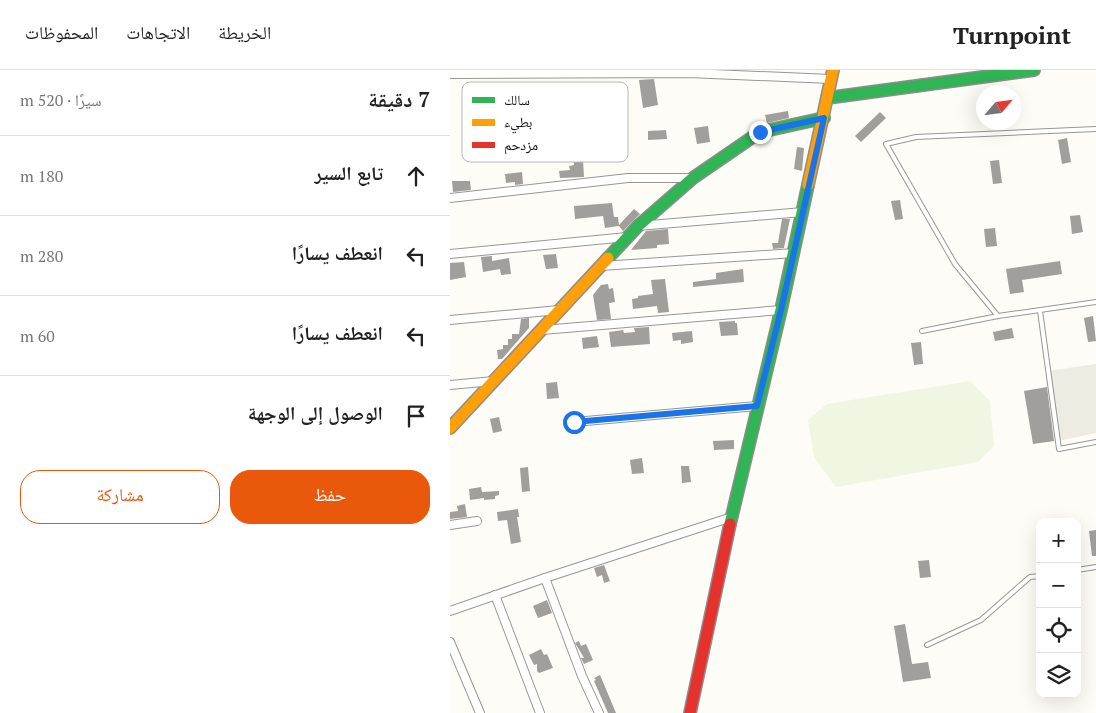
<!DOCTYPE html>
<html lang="ar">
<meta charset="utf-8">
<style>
:root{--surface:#fff;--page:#f2f2f2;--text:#222;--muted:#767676;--line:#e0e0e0;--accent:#ea580c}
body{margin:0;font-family:"PT Serif","Noto Naskh Arabic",serif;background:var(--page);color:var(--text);direction:rtl}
.controls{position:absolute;right:15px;bottom:15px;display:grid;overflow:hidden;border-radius:10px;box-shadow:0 5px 20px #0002}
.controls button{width:45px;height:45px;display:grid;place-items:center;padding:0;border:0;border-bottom:1px solid var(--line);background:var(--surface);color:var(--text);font:25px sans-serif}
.compass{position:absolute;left:526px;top:15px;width:45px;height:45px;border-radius:50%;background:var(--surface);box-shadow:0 5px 20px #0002;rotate:62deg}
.stop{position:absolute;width:15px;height:15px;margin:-11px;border:4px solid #1a73e8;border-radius:50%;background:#fff}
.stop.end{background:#1a73e8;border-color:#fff;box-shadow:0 1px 5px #0008}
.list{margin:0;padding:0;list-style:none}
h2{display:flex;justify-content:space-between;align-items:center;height:65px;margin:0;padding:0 20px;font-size:21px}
h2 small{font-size:16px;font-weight:400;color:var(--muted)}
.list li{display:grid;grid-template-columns:32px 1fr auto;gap:15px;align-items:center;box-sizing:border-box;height:80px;padding:0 20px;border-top:1px solid var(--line)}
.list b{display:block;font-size:19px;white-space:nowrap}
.list em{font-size:16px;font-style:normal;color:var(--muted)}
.actions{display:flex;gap:10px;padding:15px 20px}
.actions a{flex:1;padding:11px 0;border:1px solid var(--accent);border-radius:20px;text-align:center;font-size:18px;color:var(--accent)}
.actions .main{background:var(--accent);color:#fff}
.icon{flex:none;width:28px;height:28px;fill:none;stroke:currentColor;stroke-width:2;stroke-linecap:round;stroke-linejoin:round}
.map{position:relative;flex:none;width:646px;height:643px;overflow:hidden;direction:ltr}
header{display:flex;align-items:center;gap:30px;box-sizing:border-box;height:70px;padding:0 25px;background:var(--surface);border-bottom:1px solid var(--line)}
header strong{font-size:24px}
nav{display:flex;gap:28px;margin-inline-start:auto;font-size:18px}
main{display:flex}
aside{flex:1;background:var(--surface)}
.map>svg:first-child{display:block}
.pitch{fill:#f0f6e1}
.plaza{fill:#edebe2}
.building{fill:#a19f9c}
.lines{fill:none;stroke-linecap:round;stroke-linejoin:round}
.lane-casing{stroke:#979795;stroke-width:6}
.street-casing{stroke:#979795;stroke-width:10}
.fast-casing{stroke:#8e8d8b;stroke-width:14}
.slow-casing{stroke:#8e8d8b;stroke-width:14}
.jam-casing{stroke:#8e8d8b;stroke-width:14}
.lane{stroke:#fffffe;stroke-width:4}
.street{stroke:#fffffe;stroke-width:8}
.fast{stroke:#30b455;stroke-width:11}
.slow{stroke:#ff9f0a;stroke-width:11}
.jam{stroke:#e5322d;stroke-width:11}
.route{stroke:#1a73e8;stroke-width:6}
.key{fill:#fff;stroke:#b8b8b8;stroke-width:1}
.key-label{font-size:14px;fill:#111}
</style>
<header>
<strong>Turnpoint</strong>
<nav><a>الخريطة</a><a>الاتجاهات</a><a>المحفوظات</a></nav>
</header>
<main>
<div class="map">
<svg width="646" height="643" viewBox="0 0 646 643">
<rect width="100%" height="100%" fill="#fdfcf7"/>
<polygon class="pitch" points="520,311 540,331 544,376 528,392 386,417 364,387 358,350 377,334"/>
<polygon class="plaza" points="646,294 646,363 608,371 598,301"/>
<g class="building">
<polygon points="204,9 208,35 193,38 189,10"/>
<polygon points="338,41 339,48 317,53 315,45"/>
<polygon points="430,42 436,48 411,72 405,66"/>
<polygon points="258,56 260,72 247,74 244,58"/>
<polygon points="216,60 217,69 198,70 198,61"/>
<polygon points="617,68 621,92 612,94 608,70"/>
<polygon points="135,76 137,89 133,90 134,107 110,108 109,101 120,100 119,96 124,95 122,78"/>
<polygon points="347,77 354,78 352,101 344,99"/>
<polygon points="549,90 552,113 543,114 540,91"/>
<polygon points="72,102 73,114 65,115 65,112 56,113 55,104"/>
<polygon points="2,111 20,111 21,120 3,122"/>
<polygon points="450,130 453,149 445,150 441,131"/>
<polygon points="162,133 164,147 168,147 169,155 184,139 190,144 173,161 169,156 155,158 153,146 125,149 124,136"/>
<polygon points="630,145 633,162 622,164 620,146"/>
<polygon points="332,149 340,149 334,178 323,179 322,173 328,173"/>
<polygon points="545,158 547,176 536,177 534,159"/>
<polygon points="218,159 219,174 207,175 207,178 181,180 196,161"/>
<polygon points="106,184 108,198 96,199 93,185"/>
<polygon points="42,186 42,191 59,188 61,204 51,205 50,199 33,202 31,187"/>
<polygon points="610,191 612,204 572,210 574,222 560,224 556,199"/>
<polygon points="14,192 16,207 0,210 0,193"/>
<polygon points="293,199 294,212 243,217 243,212 266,209 266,203"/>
<polygon points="215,209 219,242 208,243 207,236 183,239 182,229 188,228 188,226 203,224 201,210"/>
<polygon points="158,214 159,219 163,218 165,232 159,233 161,249 147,250 143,225 151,215"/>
<polygon points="643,246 646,271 638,272 634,248"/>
<polygon points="79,248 79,258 52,289 48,289 47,280 53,279 53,275 58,275 58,269 62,269 62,264 69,264 71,249"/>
<polygon points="285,251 285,253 287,253 288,265 271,266 269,252"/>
<polygon points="199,257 200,274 161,277 159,262 173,260 174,263 185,262 184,258"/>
<polygon points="562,258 564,268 545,271 543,262"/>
<polygon points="242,261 243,272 231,274 231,270 223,271 222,263"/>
<polygon points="147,266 149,277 133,279 132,268"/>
<polygon points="471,272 473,294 464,295 461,273"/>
<polygon points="107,312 109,328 97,329 96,313"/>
<polygon points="597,317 604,371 583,374 574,321"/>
<polygon points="49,347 52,361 43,363 40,349"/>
<polygon points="284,370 284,379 264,380 263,371"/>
<polygon points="192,388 194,403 182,404 180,390"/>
<polygon points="231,396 239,396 241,412 232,413"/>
<polygon points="78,397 80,421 72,422 70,398"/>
<polygon points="31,417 32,422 49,421 49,425 45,426 45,429 34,430 34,428 20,430 19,419"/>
<polygon points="15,434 17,447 0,449 0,442 8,441 7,436"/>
<polygon points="68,439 69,447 67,447 71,472 61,474 57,450 48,451 47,442"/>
<polygon points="646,460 646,486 642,486 639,461"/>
<polygon points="479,490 481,507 470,508 468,491"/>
<polygon points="154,495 160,511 154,513 152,505 147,507 144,498"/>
<polygon points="97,530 102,543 88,548 83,536"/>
<polygon points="455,554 462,594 478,592 481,608 453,612 444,556"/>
<polygon points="129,571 131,576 136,574 143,590 134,594 131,588 134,588 125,573"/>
<polygon points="91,579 94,585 97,584 103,598 89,603 87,601 87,594 84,595 79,585"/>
<polygon points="150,605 166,643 158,643 144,611 146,610 144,608"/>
</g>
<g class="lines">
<g class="lane-casing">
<g id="lane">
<polyline points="590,241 609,379 646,372"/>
<polyline points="548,246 505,194 436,74 466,67 646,59"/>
<polyline points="472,261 548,246 646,232"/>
<polyline points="627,500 646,497"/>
<polyline points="477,575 531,550 580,507 590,506"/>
</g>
</g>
<g class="street-casing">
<g id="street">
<polyline points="0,4 238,3 381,9"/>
<polyline points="0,128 178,108 243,108"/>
<polyline points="188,156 353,142"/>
<polyline points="0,184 177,167"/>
<polyline points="151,196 344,183"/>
<polyline points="0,250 109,240"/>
<polyline points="92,260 331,240"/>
<polyline points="0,315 44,311"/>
<polyline points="124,352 307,336"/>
<polyline points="0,455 27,451"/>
<polyline points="95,508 132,606 149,643"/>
<polyline points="45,525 90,643"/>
<polyline points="0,541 95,508 282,447"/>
<polyline points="0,572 30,643"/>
</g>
</g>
<g class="fast-casing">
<g id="fast">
<polyline points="377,28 584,0"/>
<polyline points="158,188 188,156 243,108 310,62 374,48"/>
<polyline points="280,454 331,240 358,115"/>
</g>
</g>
<g class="slow-casing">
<g id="slow">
<polyline points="358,115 383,0"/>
<polyline points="0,358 158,188"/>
</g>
</g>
<g class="jam-casing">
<polyline id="jam" points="240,643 280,454"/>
</g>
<use href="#lane" class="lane"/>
<use href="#street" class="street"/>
<use href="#fast" class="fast"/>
<use href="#slow" class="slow"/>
<use href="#jam" class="jam"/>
</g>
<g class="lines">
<polyline class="route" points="124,352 307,336 331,240 374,48 310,62"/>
</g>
<rect x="12" y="12" width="166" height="80" rx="8" class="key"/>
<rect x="22" y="27" width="23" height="6" fill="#30b455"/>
<rect x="22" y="49" width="23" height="7" fill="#ff9f0a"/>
<rect x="22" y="72" width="23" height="6" fill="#e5322d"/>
<g class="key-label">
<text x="54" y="35">سالك</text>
<text x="54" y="57">بطيء</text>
<text x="54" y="80">مزدحم</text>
</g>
</svg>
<div class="controls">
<button>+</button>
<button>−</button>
<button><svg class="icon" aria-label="locate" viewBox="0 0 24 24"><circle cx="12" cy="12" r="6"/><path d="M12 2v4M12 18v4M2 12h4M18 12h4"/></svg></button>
<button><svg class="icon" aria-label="layers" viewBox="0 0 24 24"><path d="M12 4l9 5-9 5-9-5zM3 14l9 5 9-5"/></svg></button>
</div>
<svg class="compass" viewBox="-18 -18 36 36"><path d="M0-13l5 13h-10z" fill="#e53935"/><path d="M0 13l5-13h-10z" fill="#767676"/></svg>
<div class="stop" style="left:124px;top:352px"></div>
<div class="stop end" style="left:310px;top:62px"></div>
</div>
<aside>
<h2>7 دقيقة<small>سيرًا · 520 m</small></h2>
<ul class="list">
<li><svg class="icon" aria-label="ahead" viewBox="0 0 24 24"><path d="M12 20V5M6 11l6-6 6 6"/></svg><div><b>تابع السير</b></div><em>180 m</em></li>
<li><svg class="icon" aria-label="left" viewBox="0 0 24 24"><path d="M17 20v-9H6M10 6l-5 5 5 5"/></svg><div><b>انعطف يسارًا</b></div><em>280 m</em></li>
<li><svg class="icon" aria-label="left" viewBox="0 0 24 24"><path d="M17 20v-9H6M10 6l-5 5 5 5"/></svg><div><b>انعطف يسارًا</b></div><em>60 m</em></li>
<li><svg class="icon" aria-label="arrive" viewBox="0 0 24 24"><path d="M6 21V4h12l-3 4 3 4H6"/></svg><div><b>الوصول إلى الوجهة</b></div></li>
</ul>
<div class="actions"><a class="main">حفظ</a><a>مشاركة</a></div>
</aside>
</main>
